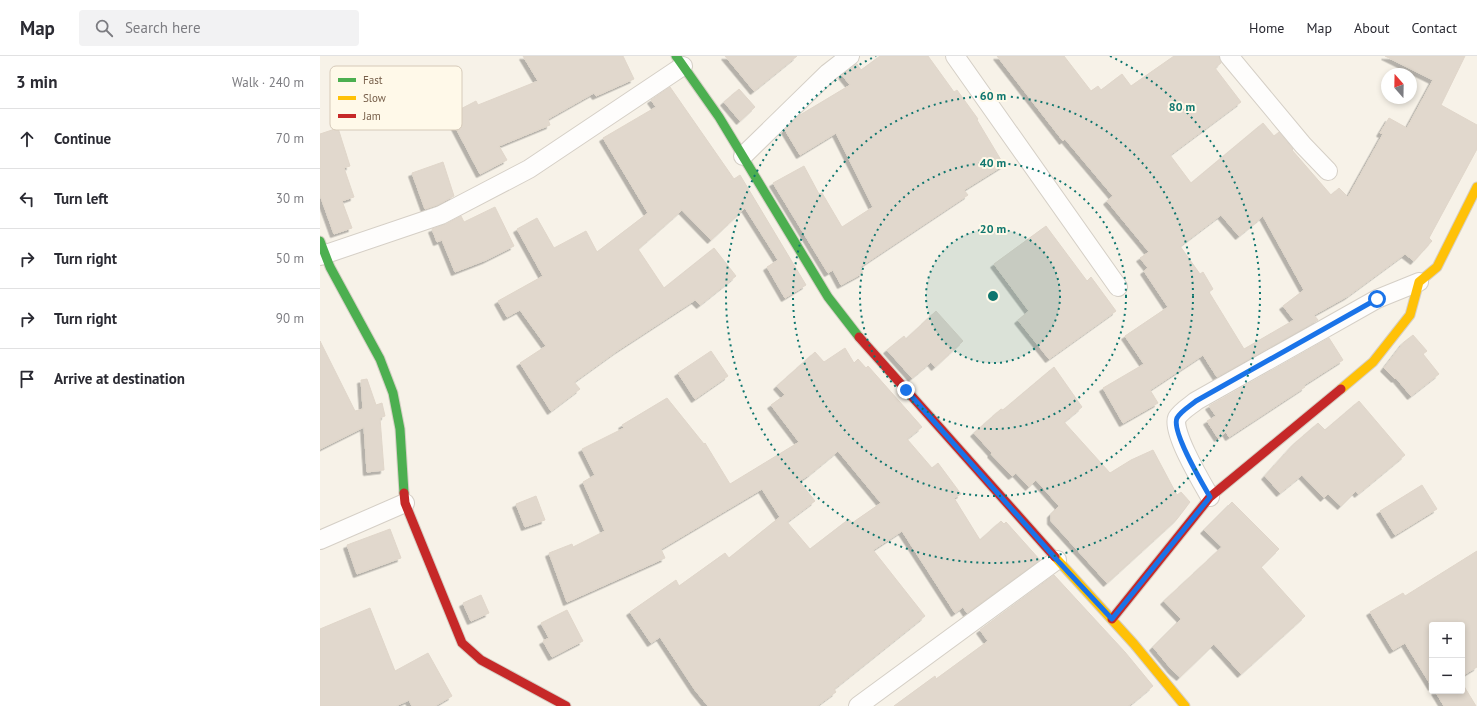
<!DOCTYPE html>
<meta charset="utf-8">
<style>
:root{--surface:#fff;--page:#f2f2f3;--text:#2b2b33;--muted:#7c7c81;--line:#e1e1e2}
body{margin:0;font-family:"PT Sans",sans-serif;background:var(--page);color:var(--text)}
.controls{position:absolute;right:12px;bottom:12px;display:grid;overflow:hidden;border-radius:4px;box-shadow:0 2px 6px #0003}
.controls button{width:36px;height:36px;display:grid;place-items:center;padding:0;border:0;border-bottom:1px solid var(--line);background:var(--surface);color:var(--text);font:20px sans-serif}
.compass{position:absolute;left:1061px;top:12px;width:36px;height:36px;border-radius:50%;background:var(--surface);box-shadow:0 2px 6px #0003;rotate:340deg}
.stop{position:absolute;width:12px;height:12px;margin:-9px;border:3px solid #1a73e8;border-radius:50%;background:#fff}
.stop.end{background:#1a73e8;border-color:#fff;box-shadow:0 1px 4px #0008}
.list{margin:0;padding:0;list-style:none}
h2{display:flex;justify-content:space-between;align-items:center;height:52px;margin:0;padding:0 16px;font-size:17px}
h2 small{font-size:13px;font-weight:400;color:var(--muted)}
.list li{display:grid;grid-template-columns:26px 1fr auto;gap:12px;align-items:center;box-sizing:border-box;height:60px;padding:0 16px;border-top:1px solid var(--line)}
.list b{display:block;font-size:15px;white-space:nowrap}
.list em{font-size:13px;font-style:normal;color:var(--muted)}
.icon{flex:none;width:22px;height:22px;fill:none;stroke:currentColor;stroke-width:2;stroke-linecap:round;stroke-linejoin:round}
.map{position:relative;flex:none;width:1157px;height:650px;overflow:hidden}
header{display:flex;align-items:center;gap:24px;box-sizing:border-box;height:56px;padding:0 20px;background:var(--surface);border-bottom:1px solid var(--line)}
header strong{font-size:19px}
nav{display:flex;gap:22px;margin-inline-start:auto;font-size:14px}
.search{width:280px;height:36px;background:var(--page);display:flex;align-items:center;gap:10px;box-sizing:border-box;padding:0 14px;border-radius:4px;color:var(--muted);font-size:15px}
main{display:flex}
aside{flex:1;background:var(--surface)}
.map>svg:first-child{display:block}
.building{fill:#e1d8cd;stroke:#e0d6ca;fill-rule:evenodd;filter:url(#shadow)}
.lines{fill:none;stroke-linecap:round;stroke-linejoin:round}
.street-casing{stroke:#d5cfc6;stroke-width:20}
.fast-casing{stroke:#d6cfc5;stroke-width:11}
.slow-casing{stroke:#d6cfc5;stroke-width:11}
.jam-casing{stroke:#d6cfc5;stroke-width:11}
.street{stroke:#fefdfc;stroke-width:18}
.fast{stroke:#4caf50;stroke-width:9}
.slow{stroke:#ffc107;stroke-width:9}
.jam{stroke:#c62828;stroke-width:9}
.route{stroke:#1a73e8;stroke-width:5}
.ring{fill:none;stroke:#0f766e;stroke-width:2;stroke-dasharray:2 4}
.key{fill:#fff9e9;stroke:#d6cab9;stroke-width:1}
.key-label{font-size:11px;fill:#755d48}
.centre{fill:#0f766e;stroke:#fff9e9;stroke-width:2}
.ring-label{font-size:12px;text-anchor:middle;font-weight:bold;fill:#0f766e;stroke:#fff9e9;stroke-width:4;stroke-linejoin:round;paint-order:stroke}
</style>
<header>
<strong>Map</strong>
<div class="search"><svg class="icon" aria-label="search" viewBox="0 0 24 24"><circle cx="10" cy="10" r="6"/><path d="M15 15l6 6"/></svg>Search here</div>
<nav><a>Home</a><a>Map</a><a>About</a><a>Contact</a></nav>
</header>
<main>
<aside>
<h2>3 min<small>Walk · 240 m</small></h2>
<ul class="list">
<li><svg class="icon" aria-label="ahead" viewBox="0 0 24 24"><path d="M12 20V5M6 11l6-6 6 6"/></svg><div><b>Continue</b></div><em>70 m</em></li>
<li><svg class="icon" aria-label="left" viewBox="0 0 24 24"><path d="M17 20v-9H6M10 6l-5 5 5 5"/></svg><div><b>Turn left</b></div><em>30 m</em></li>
<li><svg class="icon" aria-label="right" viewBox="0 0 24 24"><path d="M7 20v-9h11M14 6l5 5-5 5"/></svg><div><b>Turn right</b></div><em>50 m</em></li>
<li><svg class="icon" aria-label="right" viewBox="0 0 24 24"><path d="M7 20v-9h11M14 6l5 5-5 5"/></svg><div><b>Turn right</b></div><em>90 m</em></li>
<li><svg class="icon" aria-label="arrive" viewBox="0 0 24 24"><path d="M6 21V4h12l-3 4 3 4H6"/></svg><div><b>Arrive at destination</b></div></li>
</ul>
</aside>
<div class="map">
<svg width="1157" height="650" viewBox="0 0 1157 650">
<defs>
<filter id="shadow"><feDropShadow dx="-3.5" dy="3.5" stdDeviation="0" flood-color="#0004"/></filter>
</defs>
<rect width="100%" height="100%" fill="#f7f2e8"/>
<g class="building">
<polygon points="203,0 303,0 314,23 276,40 274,37 228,63 230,69 179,90 187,104 160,118 129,59 156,45 158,49 218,25"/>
<polygon points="405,0 477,0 434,35"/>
<polygon points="560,0 608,0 634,36 637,34 658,63 657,64 684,109 644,134 648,139 540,211 543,217 521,229 513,214 508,217 453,127 484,110 499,138 502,137 522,171 553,151 516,77 480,99 465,74 480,59 530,29 522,19 537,8 541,14"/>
<path d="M 677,0 L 744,0 L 771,35 L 778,30 L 781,34 L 802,18 L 811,30 L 854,0 L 899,0 L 901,7 L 895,12 L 921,46 L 850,99 L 871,127 L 943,67 L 954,80 L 959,76 L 973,93 L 972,94 L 1011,139 L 1019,132 L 1028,141 L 1063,78 L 1060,77 L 1069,62 L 1087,72 L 1113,24 L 1065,0 L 1145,0 L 1121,49 L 1157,69 L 1157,93 L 1109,182 L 1112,185 L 1094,205 L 1085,198 L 1028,240 L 994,259 L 998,264 L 897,321 L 883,299 L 830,334 L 838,347 L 803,367 L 783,332 L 824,308 L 805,280 L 848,251 L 824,215 L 828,212 L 820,202 L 829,196 L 787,145 L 793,140 L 745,83 L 743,85 ZM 901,159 L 919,180 L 943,160 L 984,234 L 963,250 L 974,264 L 924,293 L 889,236 L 893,233 L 883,216 L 880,218 L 860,190 Z"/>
<polygon points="350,31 414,123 420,119 486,229 465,242 447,211 458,204 425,152 391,184 362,154 318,193 344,232 394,192 416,220 380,249 375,244 297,295 254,326 260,333 231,355 200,307 226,290 200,254 187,261 178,245 223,220 197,173 217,162 234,192 266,175 277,196 328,157 283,82 336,51 331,44"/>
<polygon points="419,33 435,51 420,65 404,46"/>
<polygon points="18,72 30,110 24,112 34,141 22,145 32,172 14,178 0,139 0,78"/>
<polygon points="123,106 134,140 117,149 105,153 92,117"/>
<polygon points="175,151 194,190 166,204 135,216 122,184 117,186 112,173 126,168 141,160 144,166"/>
<polygon points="726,170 767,225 771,221 796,255 729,303 698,264 709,255 674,208"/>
<polygon points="616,255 643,285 615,311 611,306 592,322 567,294 584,280 586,283"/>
<polygon points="1093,279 1107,295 1103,298 1119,318 1091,340 1076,322 1075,323 1064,312 1084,286"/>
<polygon points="1009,282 1023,304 984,329 985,331 909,381 906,376 898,382 887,365 896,360 889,350"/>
<polygon points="0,285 35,355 43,353 41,324 47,323 56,349 62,347 65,360 60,362 64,414 47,416 44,371 0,393"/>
<path d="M 525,292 L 534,307 L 538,303 L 546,312 L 548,310 L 602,371 L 587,383 L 612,412 L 618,407 L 641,438 L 634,442 L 660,484 L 681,465 L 684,468 L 686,466 L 720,504 L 647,557 L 643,551 L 635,557 L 582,475 L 553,494 L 605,560 L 514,633 L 516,636 L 497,650 L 388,650 L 375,634 L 340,581 L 331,587 L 310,556 L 356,524 L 359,530 L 405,497 L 409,502 L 460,461 L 442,433 L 341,493 L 345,502 L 247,546 L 229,497 L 252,488 L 253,491 L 285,475 L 263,426 L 275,419 L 262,393 L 304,372 L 302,369 L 347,342 L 384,388 L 385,387 L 410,428 L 479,386 L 451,349 L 465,339 L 457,330 L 495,296 L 504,306 ZM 518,395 L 561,447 L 532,467 L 529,463 L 490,493 L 467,466 L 495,445 L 479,425 L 489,419 Z"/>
<polygon points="391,295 408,320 375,343 358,317"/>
<polygon points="734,311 762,351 744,366 790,417 811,404 833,394 857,439 861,436 870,446 857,463 787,527 731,465 731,458 739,450 716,424 709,431 696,417 692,420 671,398 672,397 654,377 681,353 683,354"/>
<polygon points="1039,345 1085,399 1038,438 1036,435 1021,450 1008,438 1004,442 982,419 960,437 945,420 975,387 998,367 1005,374"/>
<polygon points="1102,429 1117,453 1075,479 1060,455"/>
<polygon points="216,440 225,464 205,471 196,448"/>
<polygon points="912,446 959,493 941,511 985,560 921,618 894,588 860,621 852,614 833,591 861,563 844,545 902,491 884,474"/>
<polygon points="70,473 81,502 37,518 27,489"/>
<polygon points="1157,495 1157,611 1142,620 1142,569 1112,569 1112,631 1085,587 1073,594 1050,556 1083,537 1085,540"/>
<polygon points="734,519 805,596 833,630 815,645 808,650 574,650 615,620 616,623 668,585 660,574"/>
<polygon points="161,539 169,557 151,565 143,547"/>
<polygon points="50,552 75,615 108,597 132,640 115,650 92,650 89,644 76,650 0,650 0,573"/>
<polygon points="247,554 263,585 232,601 223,585 229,582 221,567"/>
<polygon points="1142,627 1156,650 1124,650 1115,635 1142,635"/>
</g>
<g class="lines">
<g class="street-casing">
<g id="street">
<polyline points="635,0 798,231"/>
<polyline points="909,0 983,89 1008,115"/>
<polyline points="423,100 508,17 530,0"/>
<polyline points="0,200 121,159 209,113 363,10"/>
<path d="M 890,441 C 882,427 851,375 857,362 C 861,355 870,350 876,345 L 1057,243 L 1099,226"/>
<polyline points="0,484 85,447"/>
<polyline points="538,650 737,504"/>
</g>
</g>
<g class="fast-casing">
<g id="fast">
<polyline points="356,0 399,61 508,241 539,281"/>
<polyline points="0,185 10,211 60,303 73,337 80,373 84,437"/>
</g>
</g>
<g class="slow-casing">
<g id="slow">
<polyline points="1021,333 1053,306 1090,259 1099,226 1117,211 1157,131"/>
<polyline points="735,501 814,588 865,650"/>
</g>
</g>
<g class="jam-casing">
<g id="jam">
<polyline points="539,281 735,501"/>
<polyline points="84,437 85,447 142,587 161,604 246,650"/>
<polyline points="792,563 890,441 1021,333"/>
</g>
</g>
<use href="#street" class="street"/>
<use href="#fast" class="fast"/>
<use href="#slow" class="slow"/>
<use href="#jam" class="jam"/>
</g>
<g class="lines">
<path class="route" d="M 586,334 L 737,504 L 792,563 L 890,441 C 882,427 851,375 857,362 C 861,355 870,350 876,345 L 1057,243"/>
</g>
<circle cx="673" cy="240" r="67" fill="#0f766e" fill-opacity=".12"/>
<g class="ring">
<circle cx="673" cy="240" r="67"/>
<circle cx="673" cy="240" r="133"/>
<circle cx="673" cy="240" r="200"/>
<path d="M790 0A267 267 0 1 1 556 0"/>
</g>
<rect x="10" y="10" width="132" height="64" rx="6" class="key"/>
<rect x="18" y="22" width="18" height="4" fill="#4caf50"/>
<rect x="18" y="40" width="18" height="4" fill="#ffc107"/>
<rect x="18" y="58" width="18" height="4" fill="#c62828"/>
<g class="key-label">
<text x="43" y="28">Fast</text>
<text x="43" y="46">Slow</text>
<text x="43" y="64">Jam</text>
</g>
<circle cx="673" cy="240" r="6" class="centre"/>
<g class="ring-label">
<text x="673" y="44">60 m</text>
<text x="862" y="55">80 m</text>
<text x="673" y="111">40 m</text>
<text x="673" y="177">20 m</text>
</g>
</svg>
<div class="controls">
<button>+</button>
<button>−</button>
</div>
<svg class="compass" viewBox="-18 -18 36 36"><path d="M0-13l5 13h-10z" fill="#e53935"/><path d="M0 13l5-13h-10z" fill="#7c7c81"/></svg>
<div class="stop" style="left:1057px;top:243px"></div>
<div class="stop end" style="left:586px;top:334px"></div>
</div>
</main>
